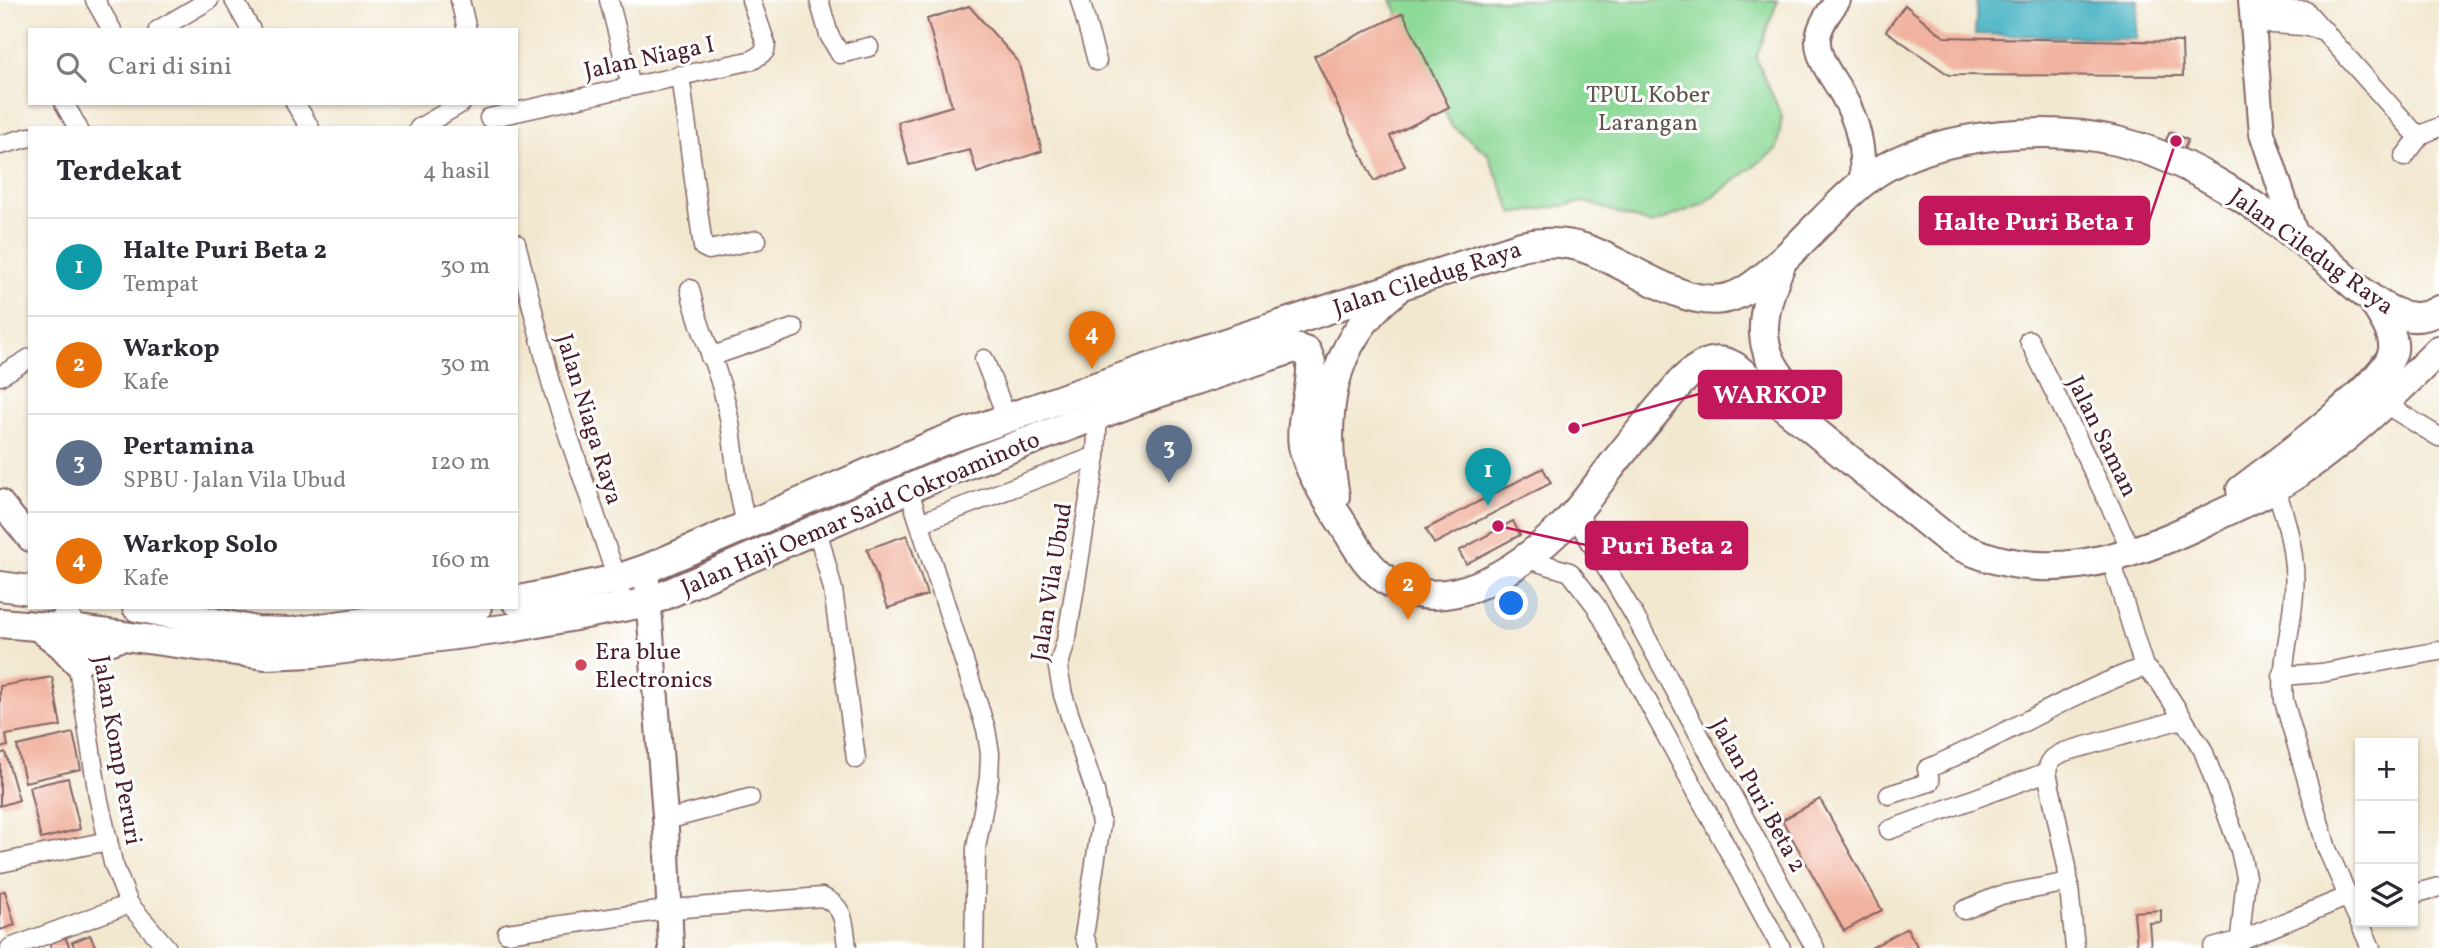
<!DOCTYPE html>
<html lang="id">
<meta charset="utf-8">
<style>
:root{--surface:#fff;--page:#f7f7f7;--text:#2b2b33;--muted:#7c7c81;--line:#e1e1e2;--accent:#d1495b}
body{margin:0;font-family:Vollkorn,serif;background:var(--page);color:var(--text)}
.controls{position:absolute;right:21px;bottom:21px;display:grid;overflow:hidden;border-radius:0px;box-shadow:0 2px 5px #0004}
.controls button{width:63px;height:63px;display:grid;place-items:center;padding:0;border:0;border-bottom:2px solid var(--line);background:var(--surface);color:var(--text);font:35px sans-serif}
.you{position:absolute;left:1512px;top:604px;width:24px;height:24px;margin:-18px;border:5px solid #fff;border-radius:50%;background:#1a73e8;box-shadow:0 0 0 10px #1a73e833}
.badge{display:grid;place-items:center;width:46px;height:46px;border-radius:50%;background:var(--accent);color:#fff;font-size:23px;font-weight:700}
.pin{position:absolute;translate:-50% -58px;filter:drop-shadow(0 2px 4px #0008)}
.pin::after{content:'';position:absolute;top:37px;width:24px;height:21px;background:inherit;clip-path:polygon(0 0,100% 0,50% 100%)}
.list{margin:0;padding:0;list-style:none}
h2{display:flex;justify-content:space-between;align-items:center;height:91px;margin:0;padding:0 28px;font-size:30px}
h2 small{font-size:23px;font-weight:400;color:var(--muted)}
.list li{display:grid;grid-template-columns:46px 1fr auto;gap:21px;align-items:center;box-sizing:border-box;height:98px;padding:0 28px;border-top:2px solid var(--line)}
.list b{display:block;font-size:26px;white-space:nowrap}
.list p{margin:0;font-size:23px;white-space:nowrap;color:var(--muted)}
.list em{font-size:23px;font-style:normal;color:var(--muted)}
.icon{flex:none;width:38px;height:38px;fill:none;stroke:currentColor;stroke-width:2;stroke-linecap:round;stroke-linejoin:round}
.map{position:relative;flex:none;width:2439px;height:948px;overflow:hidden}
.search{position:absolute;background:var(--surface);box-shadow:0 2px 5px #0004;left:28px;top:28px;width:490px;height:77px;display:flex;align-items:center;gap:18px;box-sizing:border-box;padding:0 24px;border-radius:0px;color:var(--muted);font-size:26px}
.panel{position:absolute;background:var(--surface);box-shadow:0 2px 5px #0004;left:28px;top:126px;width:490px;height:483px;border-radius:0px}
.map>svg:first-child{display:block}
.green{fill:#8dd997;stroke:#6c7c61;stroke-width:2}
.water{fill:#48b4c4;stroke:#496a78;stroke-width:2}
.building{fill:#f1b29f}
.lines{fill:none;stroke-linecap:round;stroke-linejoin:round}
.street-casing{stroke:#856565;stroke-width:21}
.secondary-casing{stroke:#856565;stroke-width:28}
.primary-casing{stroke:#856565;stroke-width:32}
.street{stroke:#fff;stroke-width:18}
.secondary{stroke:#fff;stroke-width:24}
.primary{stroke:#fff;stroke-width:28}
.poi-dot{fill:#d1495b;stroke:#fff;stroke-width:2.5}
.labels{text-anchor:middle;stroke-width:6;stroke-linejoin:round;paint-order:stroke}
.street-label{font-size:24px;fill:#4a1f2b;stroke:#fff}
.park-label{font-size:24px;fill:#5e574b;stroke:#fff}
.poi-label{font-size:24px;fill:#4a1f2b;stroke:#fff;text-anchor:start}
.leader{fill:none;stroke:#c2185b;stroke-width:2.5}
.callout-dot{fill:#c2185b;stroke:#fff;stroke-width:2.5}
.callout{fill:#c2185b;stroke:#c2185b;stroke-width:2.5}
.callout-label{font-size:26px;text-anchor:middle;font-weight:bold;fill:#fff}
</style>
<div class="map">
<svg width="2439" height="948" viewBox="0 0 2439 948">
<rect width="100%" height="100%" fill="#fff"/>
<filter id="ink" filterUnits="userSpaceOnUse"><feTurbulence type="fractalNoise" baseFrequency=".0143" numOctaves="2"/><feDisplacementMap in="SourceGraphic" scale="14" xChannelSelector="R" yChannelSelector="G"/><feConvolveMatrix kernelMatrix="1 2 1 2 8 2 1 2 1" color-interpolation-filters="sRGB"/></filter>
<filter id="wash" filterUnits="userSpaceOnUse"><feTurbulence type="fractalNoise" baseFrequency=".00686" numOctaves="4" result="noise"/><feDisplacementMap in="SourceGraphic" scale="28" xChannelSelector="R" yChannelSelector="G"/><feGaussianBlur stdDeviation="1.57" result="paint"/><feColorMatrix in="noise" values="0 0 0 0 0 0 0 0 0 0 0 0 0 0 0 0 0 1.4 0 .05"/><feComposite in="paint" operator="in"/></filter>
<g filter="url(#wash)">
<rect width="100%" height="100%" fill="#f2e8d0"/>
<polygon class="green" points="1391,0 1778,0 1756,58 1782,117 1777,149 1703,204 1652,224 1585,202 1513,214 1488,154 1451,125"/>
<polygon class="water" points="1977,0 2138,0 2136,39 1975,34"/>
<g id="blocks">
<g class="building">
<polygon points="1905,5 1944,37 2182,42 2183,76 1949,75 1886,31"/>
<polygon points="969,6 1018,61 1042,151 977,173 970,150 909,165 898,122 952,106 927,19"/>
<polygon points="1403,13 1449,107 1390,136 1405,166 1374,181 1314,56"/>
<polygon points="2170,132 2188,140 2183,151 2165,142"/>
<polygon points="1543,468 1551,483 1434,544 1426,529"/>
<polygon points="1513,521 1520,535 1466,564 1459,551"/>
<polygon points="907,535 927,595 888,608 867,549"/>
<polygon points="52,677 61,726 6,735 8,746 0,748 0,686"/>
<polygon points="73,733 81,769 25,782 17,746"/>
<polygon points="5,752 19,800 0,806 0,754"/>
<polygon points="68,778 80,829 41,839 29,787"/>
<polygon points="1820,799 1882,910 1844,931 1782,820"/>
<polygon points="5,891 15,925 0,930 0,892"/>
<polygon points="2161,910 2161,922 2149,923 2151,948 2137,948 2134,912"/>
<polygon points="1907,928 1918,948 1871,948"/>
<polygon points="90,935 96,948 75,948 72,942"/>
<polygon points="65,937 70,948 51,948 49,944"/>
</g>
</g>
</g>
<g filter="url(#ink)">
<use href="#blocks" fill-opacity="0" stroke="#856565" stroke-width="2"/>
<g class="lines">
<g class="street-casing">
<g id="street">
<polyline points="95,0 112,30"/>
<polyline points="234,0 251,30"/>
<polyline points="460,0 467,30"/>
<polyline points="609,0 631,86"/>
<polyline points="819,0 829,35 840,54 869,47"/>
<polyline points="1080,0 1097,61"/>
<polyline points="2253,9 2306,11 2412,130 2421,135 2439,127"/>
<polyline points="2254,23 2304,26 2325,31"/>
<polyline points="158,30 209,0"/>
<polyline points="680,75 703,247 709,250 757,240"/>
<polyline points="64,103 78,128"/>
<polyline points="295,103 310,128"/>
<polyline points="489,118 753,60 765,51 766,44 751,0"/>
<polyline points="419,128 462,103"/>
<polyline points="0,145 30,137"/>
<polyline points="2404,157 2421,135"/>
<polyline points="516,243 553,390 617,579 623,607"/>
<path d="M 690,289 C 698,330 719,367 727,408 C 736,447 735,487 747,526"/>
<polyline points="2029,340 2133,553"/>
<polyline points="710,357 794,328"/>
<polyline points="984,359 1007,418"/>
<polyline points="0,376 30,358"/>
<polyline points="2385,404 2439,437"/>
<path d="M 2275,487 C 2287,520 2297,558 2294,593 C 2292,629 2280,664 2284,701 L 2327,849 L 2371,948"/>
<polyline points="908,488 986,729 990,753 989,778 976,848 974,948"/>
<polyline points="1580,508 1584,531 1633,613 1815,948"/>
<polyline points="920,523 1096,456"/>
<polyline points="817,528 833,590 856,759"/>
<polyline points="1524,558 1570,572 1596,606 1781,948"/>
<polyline points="2111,560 2144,667 2159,681 2203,750 2240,850 2246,877 2239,948"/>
<polyline points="76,654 98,796 113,863 129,904 167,948"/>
<polyline points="2282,676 2321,673 2439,651"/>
<path d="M 1889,795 L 1930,782 L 1927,769 C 2000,738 2069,694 2144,667"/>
<polyline points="666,820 750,798"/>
<polyline points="1889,830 2047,772"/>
<polyline points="0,863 108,841"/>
<polyline points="2413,894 2439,887"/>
<polyline points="1964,910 2001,895 2069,882"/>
<path d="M 507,933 L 672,909 L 822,897 C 846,907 844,924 847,948"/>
<polyline points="10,948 129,904"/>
<polyline points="1089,948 1084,936 1101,824 1095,791 1063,695 1058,668 1067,637 1096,456 1098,406"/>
<path d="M 2075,948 L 2067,867 L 2047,772 C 2049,760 2053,757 2064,752 L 2182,719"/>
<polyline points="2213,948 2241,940 2349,896"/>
</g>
</g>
<g class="secondary-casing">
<g id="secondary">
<path d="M 1838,0 C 1830,11 1819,25 1818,39 C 1817,60 1833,77 1842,94 C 1859,123 1864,150 1862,183"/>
<polyline points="2251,0 2262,133 2296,236"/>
<polyline points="0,502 30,539"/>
<polyline points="646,569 666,829 671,948"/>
<polyline points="65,607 72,629"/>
</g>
</g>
<g class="primary-casing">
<g id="primary">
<path d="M 1782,262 C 1756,321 1753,359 1806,403"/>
<path d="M 2241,490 C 2270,468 2390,380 2393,350 C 2395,333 2381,315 2373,301"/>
<path d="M 1335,496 C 1321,419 1328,344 1394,292"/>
<polyline points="0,586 30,590"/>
<path d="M 516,601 L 617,579 L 646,569 L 940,442 L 1146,369 L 1521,246 C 1543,242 1562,241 1584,248 C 1627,262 1686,312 1731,297 C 1760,288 1801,241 1824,219 C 1842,201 1861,181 1884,168 C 1946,133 2048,125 2117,141 C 2194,160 2262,208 2323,258 C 2346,276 2366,300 2394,312 C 2409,319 2424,319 2439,310"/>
<polyline points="137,607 256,631 291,632 477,607"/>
<path d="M 0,623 L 72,629 L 265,655 L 313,653 L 511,628 L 649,602 L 947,472 L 1149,396 L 1295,348 L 1307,352 L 1311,362 C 1313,390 1299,417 1303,446 C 1308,475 1340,518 1355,544 C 1409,636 1500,586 1560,529 C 1578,512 1592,492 1607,472 C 1631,441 1656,412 1681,382 C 1696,367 1714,354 1734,366 L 1950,541 C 2036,588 2122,562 2204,522 C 2228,510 2253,500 2276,487 C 2337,451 2389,400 2439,350"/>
<polyline points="39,627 61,644 78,662 92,647 122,636"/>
</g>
</g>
<use href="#street" class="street"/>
<use href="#secondary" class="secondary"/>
<use href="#primary" class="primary"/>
</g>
</g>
<circle class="poi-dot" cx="581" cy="665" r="7"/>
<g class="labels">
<g class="street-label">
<text transform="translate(649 57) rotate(-12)" y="8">Jalan Niaga I</text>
<text transform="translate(2312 251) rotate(36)" y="8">Jalan Ciledug Raya</text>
<text transform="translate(1427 278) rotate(-18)" y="8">Jalan Ciledug Raya</text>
<text transform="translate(590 419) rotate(73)" y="8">Jalan Niaga Raya</text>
<text transform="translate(2103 436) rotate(64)" y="8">Jalan Saman</text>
<text transform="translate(860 513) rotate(-23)" y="8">Jalan Haji Oemar Said Cokroaminoto</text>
<text transform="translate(1051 582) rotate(-81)" y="8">Jalan Vila Ubud</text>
<text transform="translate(118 750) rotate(80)" y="8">Jalan Komp Peruri</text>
<text transform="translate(1759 795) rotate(61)" y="8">Jalan Puri Beta 2</text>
</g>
<g class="park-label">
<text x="1648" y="102">TPUL Kober<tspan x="1648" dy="28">Larangan</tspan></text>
</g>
<g class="poi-label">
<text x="595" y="659">Era blue<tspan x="595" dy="28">Electronics</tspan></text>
</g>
</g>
<path class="leader" d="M2176 141L2149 221M1574 428L1699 394M1498 526L1586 545"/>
<g class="callout-dot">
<circle cx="2176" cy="141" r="7"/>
<circle cx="1574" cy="428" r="7"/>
<circle cx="1498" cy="526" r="7"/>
</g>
<g class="callout">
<rect x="1920" y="197" width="229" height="47" rx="7"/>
<rect x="1699" y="371" width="142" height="47" rx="7"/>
<rect x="1586" y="522" width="161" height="47" rx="7"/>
</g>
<g class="callout-label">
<text x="2034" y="230">Halte Puri Beta 1</text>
<text x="1770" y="403">WARKOP</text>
<text x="1667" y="554">Puri Beta 2</text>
</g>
</svg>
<div class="controls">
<button>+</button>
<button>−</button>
<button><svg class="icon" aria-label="layers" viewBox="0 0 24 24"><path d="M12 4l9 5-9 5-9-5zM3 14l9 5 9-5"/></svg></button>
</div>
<div class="you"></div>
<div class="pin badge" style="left:1488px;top:506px;background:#0f9aa8">1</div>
<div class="pin badge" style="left:1408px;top:620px;background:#e8710a">2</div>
<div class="pin badge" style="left:1169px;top:483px;background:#5c6f8a">3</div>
<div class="pin badge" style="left:1092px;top:369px;background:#e8710a">4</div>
<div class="search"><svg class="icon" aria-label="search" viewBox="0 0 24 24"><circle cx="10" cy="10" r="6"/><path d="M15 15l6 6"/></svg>Cari di sini</div>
<section class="panel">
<h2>Terdekat<small>4 hasil</small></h2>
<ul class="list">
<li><span class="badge" style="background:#0f9aa8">1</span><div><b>Halte Puri Beta 2</b><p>Tempat</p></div><em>30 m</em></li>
<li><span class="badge" style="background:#e8710a">2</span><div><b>Warkop</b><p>Kafe</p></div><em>30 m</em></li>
<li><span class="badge" style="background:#5c6f8a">3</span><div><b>Pertamina</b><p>SPBU · Jalan Vila Ubud</p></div><em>120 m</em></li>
<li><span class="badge" style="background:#e8710a">4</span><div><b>Warkop Solo</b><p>Kafe</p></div><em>160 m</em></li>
</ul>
</section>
</div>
